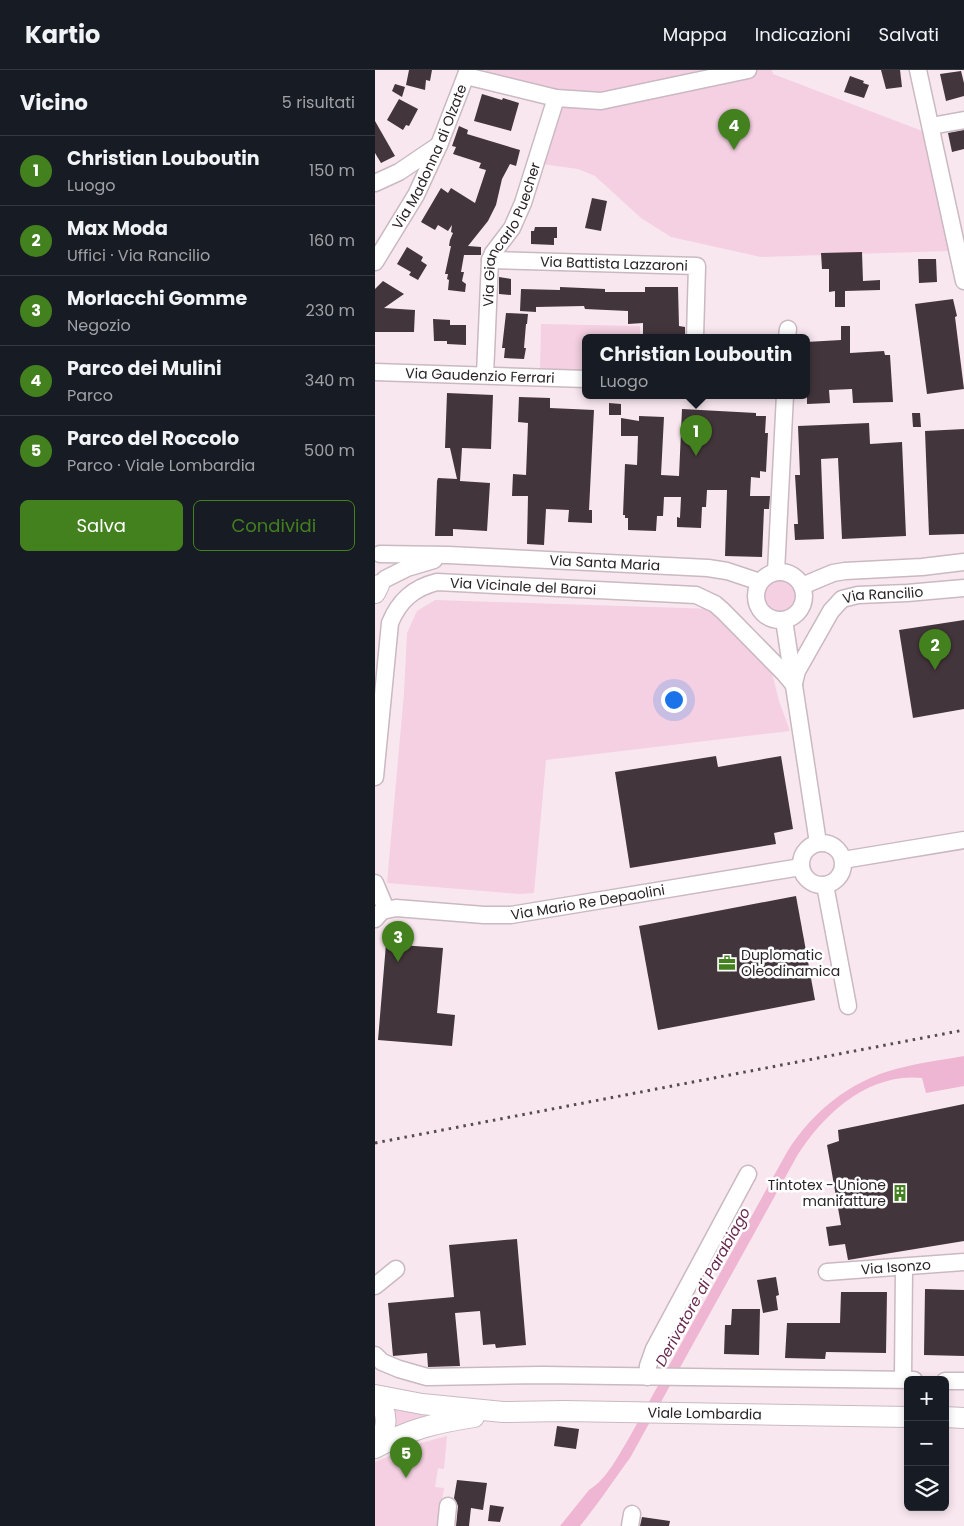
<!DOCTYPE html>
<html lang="it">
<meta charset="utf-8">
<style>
:root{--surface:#171b24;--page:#242831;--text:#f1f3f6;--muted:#9ea1a6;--line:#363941;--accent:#43801e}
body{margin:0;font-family:Poppins,sans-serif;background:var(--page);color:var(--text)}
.controls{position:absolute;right:15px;bottom:15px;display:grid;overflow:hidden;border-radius:8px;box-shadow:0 2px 8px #0003}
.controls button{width:45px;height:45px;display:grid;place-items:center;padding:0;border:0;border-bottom:1px solid var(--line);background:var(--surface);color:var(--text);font:25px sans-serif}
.you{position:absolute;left:298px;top:629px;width:18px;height:18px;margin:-12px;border:4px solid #fff;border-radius:50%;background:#1a73e8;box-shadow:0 0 0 8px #1a73e833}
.badge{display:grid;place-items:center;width:32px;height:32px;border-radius:50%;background:var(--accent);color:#fff;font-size:16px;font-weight:700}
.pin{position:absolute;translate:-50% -41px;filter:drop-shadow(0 1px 2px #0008)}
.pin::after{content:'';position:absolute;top:26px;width:18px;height:15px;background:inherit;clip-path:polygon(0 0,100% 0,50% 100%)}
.popup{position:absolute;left:207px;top:264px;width:228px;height:65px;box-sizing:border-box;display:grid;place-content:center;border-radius:8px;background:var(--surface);filter:drop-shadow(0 1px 4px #0005);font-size:16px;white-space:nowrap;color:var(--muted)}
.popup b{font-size:19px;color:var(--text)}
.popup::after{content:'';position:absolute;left:50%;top:100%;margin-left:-10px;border:10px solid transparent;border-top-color:var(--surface)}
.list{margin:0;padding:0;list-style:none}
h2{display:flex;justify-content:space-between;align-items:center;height:65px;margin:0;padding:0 20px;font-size:21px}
h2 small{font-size:16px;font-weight:400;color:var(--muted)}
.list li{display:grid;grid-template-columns:32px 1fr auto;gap:15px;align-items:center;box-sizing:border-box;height:70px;padding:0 20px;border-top:1px solid var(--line)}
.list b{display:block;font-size:19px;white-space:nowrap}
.list p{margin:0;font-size:16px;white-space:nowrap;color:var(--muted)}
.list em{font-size:16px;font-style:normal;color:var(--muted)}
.actions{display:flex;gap:10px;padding:15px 20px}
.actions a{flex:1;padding:11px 0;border:1px solid var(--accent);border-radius:8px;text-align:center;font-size:18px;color:var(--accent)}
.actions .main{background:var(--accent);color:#fff}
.icon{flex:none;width:28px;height:28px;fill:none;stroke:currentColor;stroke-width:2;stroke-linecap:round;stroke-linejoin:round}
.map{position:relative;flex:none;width:589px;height:1456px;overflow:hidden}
header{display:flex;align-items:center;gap:30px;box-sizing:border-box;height:70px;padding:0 25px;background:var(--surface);border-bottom:1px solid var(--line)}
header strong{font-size:24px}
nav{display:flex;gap:28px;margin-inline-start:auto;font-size:18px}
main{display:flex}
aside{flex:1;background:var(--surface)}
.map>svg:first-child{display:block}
.green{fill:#f4d0e2}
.water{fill:#eeb6d3}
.building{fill:#43353c}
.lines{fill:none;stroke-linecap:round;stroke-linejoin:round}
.minor-casing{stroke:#cab9c1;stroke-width:19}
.major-casing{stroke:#cab9c1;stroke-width:22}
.minor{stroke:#fff;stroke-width:16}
.major{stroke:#fff;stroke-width:20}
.rail{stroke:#554c50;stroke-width:3;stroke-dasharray:2.5 5;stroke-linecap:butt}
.labels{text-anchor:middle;stroke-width:5;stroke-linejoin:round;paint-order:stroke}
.street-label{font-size:14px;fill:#2a2327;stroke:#fff}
.poi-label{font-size:14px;fill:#2a2327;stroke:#fff;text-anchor:start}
.water-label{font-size:15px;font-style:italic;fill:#69284f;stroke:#fff}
</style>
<header>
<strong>Kartio</strong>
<nav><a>Mappa</a><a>Indicazioni</a><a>Salvati</a></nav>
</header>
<main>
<aside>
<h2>Vicino<small>5 risultati</small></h2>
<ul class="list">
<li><span class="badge">1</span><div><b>Christian Louboutin</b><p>Luogo</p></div><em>150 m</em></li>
<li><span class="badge">2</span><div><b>Max Moda</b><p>Uffici · Via Rancilio</p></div><em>160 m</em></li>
<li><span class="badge">3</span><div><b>Morlacchi Gomme</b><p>Negozio</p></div><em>230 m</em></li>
<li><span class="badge">4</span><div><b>Parco dei Mulini</b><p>Parco</p></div><em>340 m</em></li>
<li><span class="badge">5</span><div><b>Parco del Roccolo</b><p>Parco · Viale Lombardia</p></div><em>500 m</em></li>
</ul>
<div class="actions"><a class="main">Salva</a><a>Condividi</a></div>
</aside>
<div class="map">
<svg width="589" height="1456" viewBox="0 0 589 1456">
<rect width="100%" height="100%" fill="#f9e7ef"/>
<g class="green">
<polygon points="110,0 397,0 398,4 550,62 576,179 573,181 386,187 296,167 266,148 220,106 203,99 159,93 177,22 114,4"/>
<polygon points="166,254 265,256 265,267 211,267 211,303 165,302"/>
<circle cx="404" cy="525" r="18"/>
<polygon points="60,530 338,539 397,603 404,631 415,661 171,690 159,823 144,824 12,813 29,623 32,563 42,541"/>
<polygon points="13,1332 65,1345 50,1347 16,1358"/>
<polygon points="72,1366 69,1399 63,1398 60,1417 69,1418 63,1456 0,1456 0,1392 46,1373"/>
</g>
<path class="water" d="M 589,986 L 589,1016 L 551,1023 L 547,1008 C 494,1002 448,1044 422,1086 L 255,1388 C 238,1411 223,1434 205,1456 L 185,1456 L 214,1420 C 232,1409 243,1386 254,1368 L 412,1082 C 437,1042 475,1011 521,999 C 543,993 566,990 589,986 Z"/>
<g class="building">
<polygon points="34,0 57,0 55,11 51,10 50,20 31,15"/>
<polygon points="506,0 525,0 527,17 511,19"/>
<polygon points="586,1 589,13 589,26 571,31 565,4"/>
<polygon points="475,6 489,11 488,13 494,15 489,28 469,22"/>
<polygon points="20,14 30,17 27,27 17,21"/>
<polygon points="107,24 127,30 128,28 144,33 136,61 99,51"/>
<polygon points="24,29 43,39 34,56 31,55 28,60 12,50"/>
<polygon points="0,51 20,86 6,93 0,83"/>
<polygon points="84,56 93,60 92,64 145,80 141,96 135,94 127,109 121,135 113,151 93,176 106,177 106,185 89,185 86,202 89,202 87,211 91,214 90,222 73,220 74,210 72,209 73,204 70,204 76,176 74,176 75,170 78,163 76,162 77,155 73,161 63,155 60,160 46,152 66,118 73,123 76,118 100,133 111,100 104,98 106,93 78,84 81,77 77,76"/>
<polygon points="589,60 589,79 577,82 573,63"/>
<polygon points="217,128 232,131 226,161 210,158"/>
<polygon points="160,157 182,157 182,168 179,168 179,175 156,174 156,161 159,161"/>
<polygon points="32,177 48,187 46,191 52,195 43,210 34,205 36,202 22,194"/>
<polygon points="487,182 488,211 505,210 505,220 470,221 470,237 460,237 460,221 454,222 454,199 447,199 446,183"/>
<polygon points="543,189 561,189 562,212 544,213"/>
<polygon points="124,207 136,209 136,225 124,224"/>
<polygon points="8,211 29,224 9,238 40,240 39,262 0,262 0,219"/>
<polygon points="185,217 230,219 230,222 270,222 270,217 303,217 304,256 310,257 310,267 268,267 268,253 253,254 253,241 210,239 209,236 161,237 161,242 145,241 146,219 185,220"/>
<polygon points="578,229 582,246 580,247 589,319 552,324 540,234"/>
<polygon points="131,243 153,244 152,254 151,254 149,278 151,278 149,289 129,288 130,278 127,278"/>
<polygon points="58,249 75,250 75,255 91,255 91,275 72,274 72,271 59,271"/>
<polygon points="466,256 475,256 475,283 509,281 510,285 515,285 518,332 478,333 477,319 454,320 455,333 432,334 431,272 466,270"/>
<polygon points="72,323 118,325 116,379 87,378 85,411 115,413 112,461 78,459 78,466 60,466 62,411 63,408 82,409 75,378 70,378"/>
<polygon points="144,327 175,328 175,338 219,340 214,440 217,440 217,453 193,452 194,440 171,439 169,475 152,474 153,426 137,426 138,404 151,405 153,353 143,352"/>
<polygon points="234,333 246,334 246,345 234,345"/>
<polygon points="307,339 381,343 381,346 391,346 390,363 393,363 391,402 385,401 385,408 376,407 375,426 395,426 394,439 389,439 387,487 350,486 352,420 332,420 331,437 327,437 326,458 302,457 302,447 305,448 306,427 289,427 288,446 282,446 281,461 253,460 253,448 250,448 250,445 248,445 250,394 262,395 263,366 246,366 246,348 264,351 264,346 289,347 286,405 304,406"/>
<polygon points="537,343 545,343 546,357 538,357"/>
<polygon points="494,353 495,374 527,372 531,466 467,469 463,388 446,389 449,469 420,470 419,454 423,454 420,405 425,405 423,356"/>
<polygon points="589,359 589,464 554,465 550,361"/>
<polygon points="589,550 589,639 538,648 524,560"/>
<polygon points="341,686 343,697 406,686 418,759 399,763 401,774 255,798 240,702"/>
<polygon points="421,826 440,930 283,960 264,856"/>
<polygon points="11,874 68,878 62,943 80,945 77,976 3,970"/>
<polygon points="589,1034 589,1171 473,1190 470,1174 454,1176 451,1157 466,1155 452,1075 464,1071 463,1060"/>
<polygon points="142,1169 151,1275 121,1278 120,1274 108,1275 105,1241 80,1243 85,1296 53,1297 52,1283 18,1286 13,1233 79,1227 74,1175"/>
<polygon points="401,1207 404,1225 401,1226 403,1240 388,1243 382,1210"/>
<polygon points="550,1219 589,1220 589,1286 549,1285"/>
<polygon points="466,1222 512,1222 511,1283 451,1282 450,1289 410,1288 412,1253 465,1253"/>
<polygon points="357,1239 385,1239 384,1285 349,1284 350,1255 356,1255"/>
<polygon points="182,1356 204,1359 201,1379 179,1376"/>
<polygon points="82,1410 112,1413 108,1440 96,1438 94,1456 81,1456 83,1436 79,1428"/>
<polygon points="115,1435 129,1437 125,1452 113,1451"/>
<polygon points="267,1447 295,1451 294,1456 265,1456"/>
</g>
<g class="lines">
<g class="minor-casing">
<g id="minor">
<polyline points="543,0 589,211"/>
<polyline points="91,6 181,28 226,31 373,0"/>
<polyline points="556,56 589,50"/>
<polyline points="0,113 24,102 64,75"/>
<path id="s1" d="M 115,190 L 322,196 L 320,267"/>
<path id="s2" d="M 0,192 L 41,125 L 64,75 L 93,0"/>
<polyline points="412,267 413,259"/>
<path id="s3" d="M 0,302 L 211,309"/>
<path id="s4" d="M 110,305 L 115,190 L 118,183 L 137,158 L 148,133 L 181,28"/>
<path id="s5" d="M 5,484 L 73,485 L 333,498 L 352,501 L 385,512"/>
<circle cx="405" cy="526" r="24"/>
<polyline points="401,502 410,325"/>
<polyline points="10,509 32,498 59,490"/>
<polyline points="427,516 458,503 470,501 547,497 589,492"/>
<polyline points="409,550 443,773"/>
<path id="s6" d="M 419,613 L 422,601 L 456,541 L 467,529 L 483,525 L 532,523 L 589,518"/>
<path id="s7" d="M 0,707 L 15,553 C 24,531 38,518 62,512 L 321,525 L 340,534 L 348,541 L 409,603 L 419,615"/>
<circle cx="447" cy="794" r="21"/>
<polyline points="468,790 589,770"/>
<polyline points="0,813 11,839"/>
<polyline points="450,815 473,936"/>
<path id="s8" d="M 0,849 L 7,841 L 21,838 L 109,845 L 136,845 L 426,797"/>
<path id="s9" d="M 452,1202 L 589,1192"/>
<polyline points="0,1216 21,1199"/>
<polyline points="0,1285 7,1292 24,1299 52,1307 167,1305 539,1310"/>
<polyline points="272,1307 273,1296 279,1279 373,1104"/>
<polyline points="528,1309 529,1197"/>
<polyline points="570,1311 589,1311"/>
<polyline points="71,1456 73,1436"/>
<polyline points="255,1456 257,1444"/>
</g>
</g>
<g class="major-casing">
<g id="major">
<polyline points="0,523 4,515"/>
<path id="s10" d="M 0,1325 L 47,1334 L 128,1342 L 189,1341 L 533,1347"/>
<path d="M 0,1326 C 15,1342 13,1361 0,1377"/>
<polyline points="570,1347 589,1348"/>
<path d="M 0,1378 C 35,1359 60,1353 99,1347"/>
</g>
</g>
<use href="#minor" class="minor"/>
<use href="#major" class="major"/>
<polyline class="rail" points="0,1073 589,960"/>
</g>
<defs>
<g id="office-bare" transform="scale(1.35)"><path d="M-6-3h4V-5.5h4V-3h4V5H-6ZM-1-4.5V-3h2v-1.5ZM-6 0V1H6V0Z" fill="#43801e" stroke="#fff" stroke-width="2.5" paint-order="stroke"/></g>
<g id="building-bare" transform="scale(1.35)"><path d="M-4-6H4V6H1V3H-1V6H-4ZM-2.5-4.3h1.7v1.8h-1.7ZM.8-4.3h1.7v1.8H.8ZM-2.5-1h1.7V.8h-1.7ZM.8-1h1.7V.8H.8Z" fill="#43801e" stroke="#fff" stroke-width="2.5" paint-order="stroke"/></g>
</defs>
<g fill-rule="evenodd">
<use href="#office-bare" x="352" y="893"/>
<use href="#building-bare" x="525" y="1123"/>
</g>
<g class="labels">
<g class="street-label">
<text dy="5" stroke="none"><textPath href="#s2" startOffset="119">Via Madonna di Olzate</textPath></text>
<text dy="5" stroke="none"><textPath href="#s4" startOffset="146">Via Giancarlo Puecher</textPath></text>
<text dy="5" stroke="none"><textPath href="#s1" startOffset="124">Via Battista Lazzaroni</textPath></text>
<text dy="5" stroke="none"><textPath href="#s3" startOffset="105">Via Gaudenzio Ferrari</textPath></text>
<text dy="5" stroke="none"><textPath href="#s5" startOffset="225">Via Santa Maria</textPath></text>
<text dy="5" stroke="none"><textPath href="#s7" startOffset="306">Via Vicinale del Baroi</textPath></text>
<text dy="5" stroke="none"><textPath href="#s6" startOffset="139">Via Rancilio</textPath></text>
<text dy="5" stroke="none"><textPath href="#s8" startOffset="218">Via Mario Re Depaolini</textPath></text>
<text dy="5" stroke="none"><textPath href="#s9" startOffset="69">Via Isonzo</textPath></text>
<text dy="5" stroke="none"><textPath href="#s10" startOffset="331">Viale Lombardia</textPath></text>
</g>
<g class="poi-label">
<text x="366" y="890">Duplomatic<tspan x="366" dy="16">Oleodinamica</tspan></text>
<text x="511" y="1120" text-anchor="end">Tintotex - Unione<tspan x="511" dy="16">manifatture</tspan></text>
</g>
<g class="water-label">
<text transform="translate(328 1217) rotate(-61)" y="5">Derivatore di Parabiago</text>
</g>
</g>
</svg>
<div class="controls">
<button>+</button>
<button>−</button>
<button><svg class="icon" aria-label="layers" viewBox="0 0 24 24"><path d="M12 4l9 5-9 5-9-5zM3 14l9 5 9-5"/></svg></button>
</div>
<div class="you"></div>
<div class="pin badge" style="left:321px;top:386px">1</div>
<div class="popup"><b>Christian Louboutin</b>Luogo</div>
<div class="pin badge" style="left:560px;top:600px">2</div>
<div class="pin badge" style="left:23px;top:892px">3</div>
<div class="pin badge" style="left:359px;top:80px">4</div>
<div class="pin badge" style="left:31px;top:1408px">5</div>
</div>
</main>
